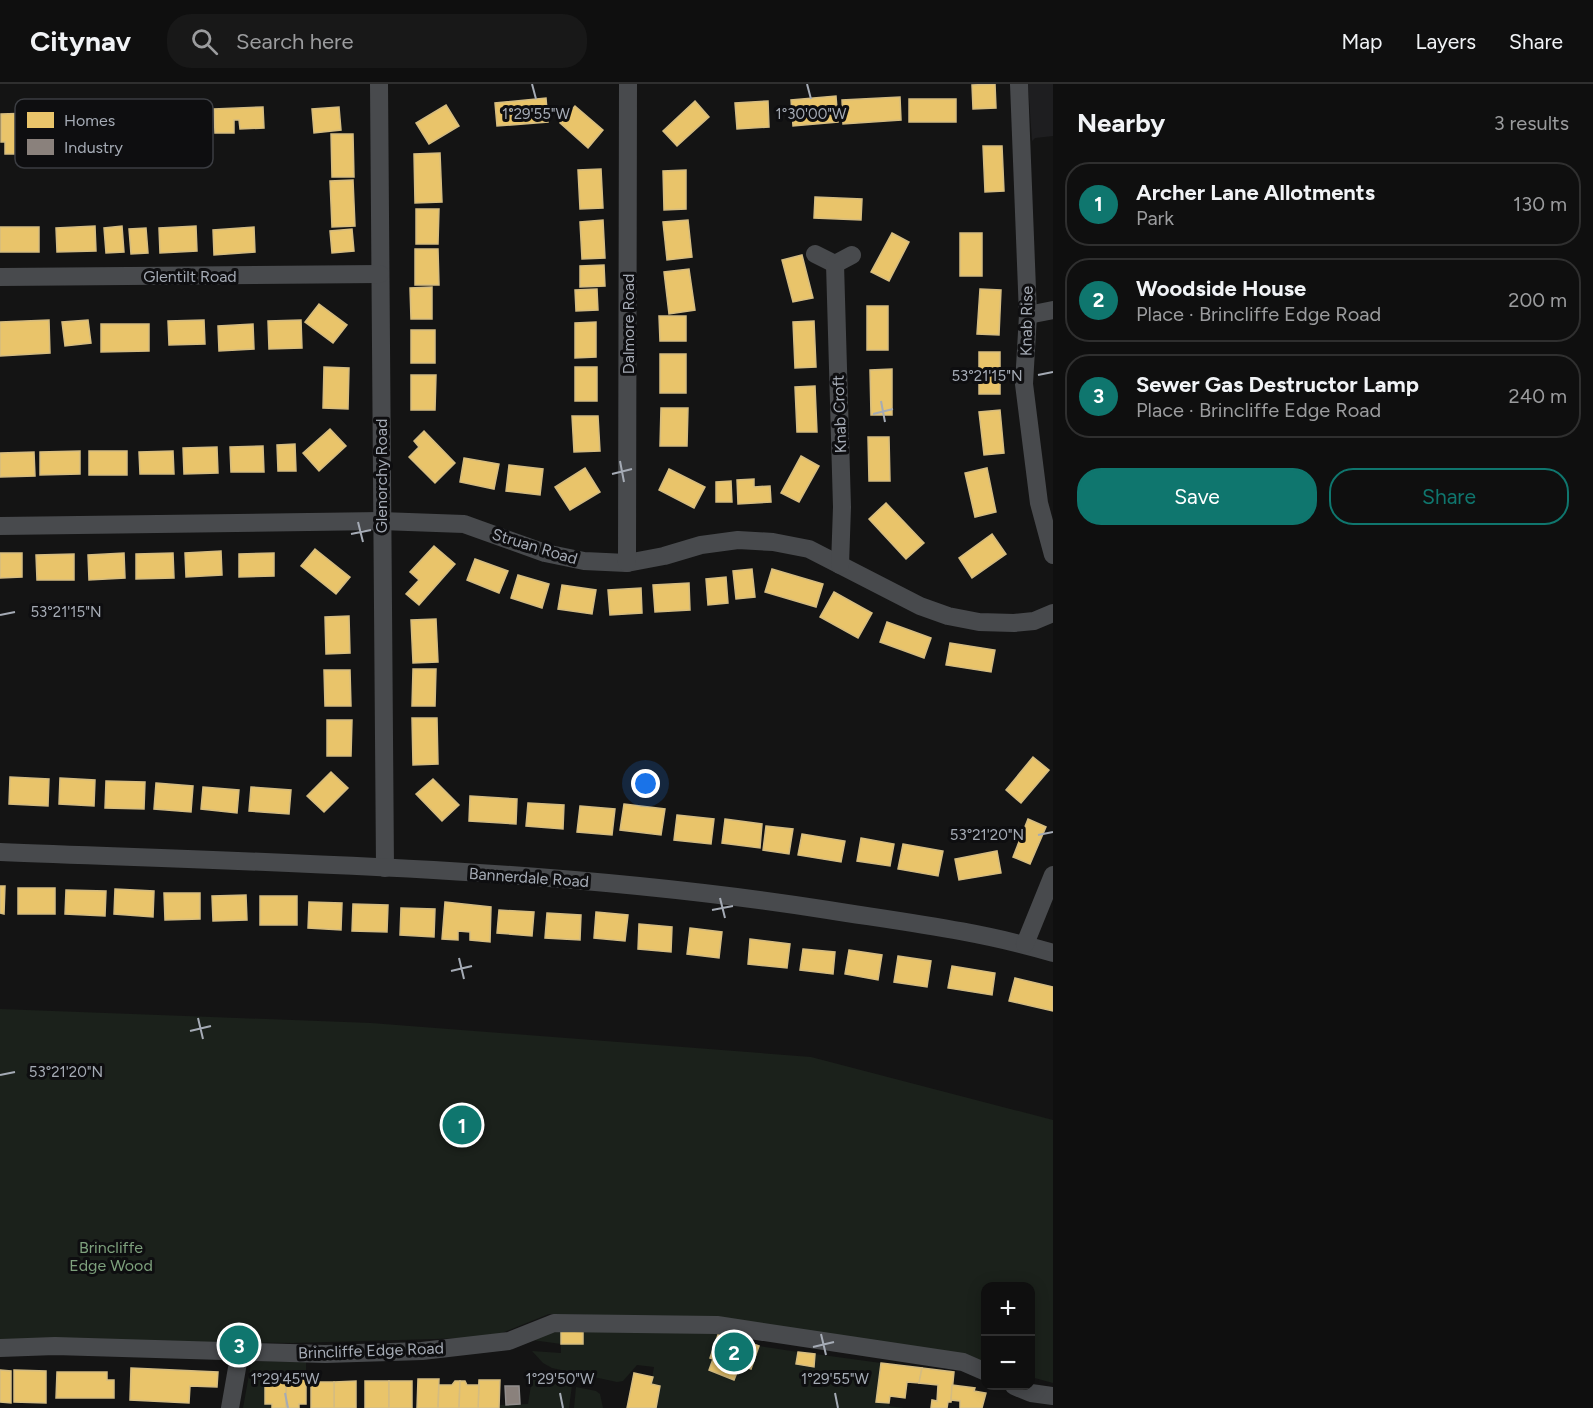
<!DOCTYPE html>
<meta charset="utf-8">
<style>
:root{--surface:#0f0f0f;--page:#181818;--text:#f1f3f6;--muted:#9b9c9e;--line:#2f2f2f;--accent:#0f766e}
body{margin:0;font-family:Figtree,sans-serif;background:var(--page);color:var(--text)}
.controls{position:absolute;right:18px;bottom:18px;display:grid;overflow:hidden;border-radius:12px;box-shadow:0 3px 15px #0003}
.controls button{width:54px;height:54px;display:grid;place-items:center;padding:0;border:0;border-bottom:2px solid var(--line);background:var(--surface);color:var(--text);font:30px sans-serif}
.you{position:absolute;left:646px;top:700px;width:21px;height:21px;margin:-15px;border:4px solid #fff;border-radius:50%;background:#1a73e8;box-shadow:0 0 0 9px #1a73e833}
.badge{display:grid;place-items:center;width:39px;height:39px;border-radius:50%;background:var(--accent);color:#fff;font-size:20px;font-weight:700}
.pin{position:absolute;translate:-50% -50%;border:3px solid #fff;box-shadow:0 2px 6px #0006}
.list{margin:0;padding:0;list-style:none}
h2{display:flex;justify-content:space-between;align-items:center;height:78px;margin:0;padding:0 24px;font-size:26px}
h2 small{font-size:20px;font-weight:400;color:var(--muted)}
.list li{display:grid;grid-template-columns:39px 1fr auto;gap:18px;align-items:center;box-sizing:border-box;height:84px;margin:0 12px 12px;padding:0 12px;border:2px solid var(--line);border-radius:24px}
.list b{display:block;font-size:22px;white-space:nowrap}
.list p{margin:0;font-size:20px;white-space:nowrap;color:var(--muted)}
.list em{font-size:20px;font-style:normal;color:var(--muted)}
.actions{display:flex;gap:12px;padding:18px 24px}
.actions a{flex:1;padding:14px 0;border:2px solid var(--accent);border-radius:24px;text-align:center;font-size:21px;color:var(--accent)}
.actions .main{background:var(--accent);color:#fff}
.icon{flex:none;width:33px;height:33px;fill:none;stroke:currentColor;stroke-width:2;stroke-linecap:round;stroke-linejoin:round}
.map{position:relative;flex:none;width:1053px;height:1324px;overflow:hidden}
header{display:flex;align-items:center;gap:36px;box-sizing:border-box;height:84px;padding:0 30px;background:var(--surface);border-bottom:2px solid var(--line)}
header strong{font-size:28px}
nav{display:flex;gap:33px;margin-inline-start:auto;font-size:21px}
.search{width:420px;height:54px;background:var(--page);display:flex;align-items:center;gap:15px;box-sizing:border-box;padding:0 21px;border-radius:24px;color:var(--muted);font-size:22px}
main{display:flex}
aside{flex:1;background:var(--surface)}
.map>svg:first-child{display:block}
.built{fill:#1e1e20}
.green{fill:#1b211b}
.homes{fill:#e9c46a;stroke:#d5bc80;stroke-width:1.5}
.industry{fill:#8a817c;stroke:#928e8d;stroke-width:1.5}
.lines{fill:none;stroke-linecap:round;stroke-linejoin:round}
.minor{stroke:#484a4d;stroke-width:18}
.ticks{fill:none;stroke:#a5abb5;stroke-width:2}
.labels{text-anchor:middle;stroke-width:6;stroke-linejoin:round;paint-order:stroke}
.street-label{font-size:16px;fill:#a5abb5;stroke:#0e0e10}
.park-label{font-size:16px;fill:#7da07c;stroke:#0e0e10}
.key{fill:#0e0e10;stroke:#3b3d42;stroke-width:1.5}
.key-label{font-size:16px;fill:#a5abb5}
.ticks-label{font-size:15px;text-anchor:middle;fill:#a5abb5;stroke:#0e0e10;stroke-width:6;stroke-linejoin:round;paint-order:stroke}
</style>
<header>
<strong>Citynav</strong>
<div class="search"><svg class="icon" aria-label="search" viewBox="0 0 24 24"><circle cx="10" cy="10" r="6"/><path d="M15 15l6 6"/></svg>Search here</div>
<nav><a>Map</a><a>Layers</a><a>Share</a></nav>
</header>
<main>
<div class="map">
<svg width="1053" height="1324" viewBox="0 0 1053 1324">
<rect width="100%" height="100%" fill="#141414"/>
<polygon class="built" points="1028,0 1053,0 1053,52 1035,54 1032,57"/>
<g class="green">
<polygon points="0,925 371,939 811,973 1053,1036 1053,1299 1031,1293 1030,1202 986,1202 985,1279 717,1234 549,1230 497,1251 470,1254 293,1259 0,1256"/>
<polygon points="561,1247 561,1260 583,1260 583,1247 719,1248 710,1274 713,1275 709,1286 734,1295 740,1281 751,1285 759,1262 798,1268 796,1280 814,1282 815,1270 881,1279 876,1317 889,1319 889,1322 904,1324 656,1324 660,1302 651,1300 654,1283 637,1281 623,1297 617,1298 552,1284 543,1279 532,1267 561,1269 561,1260 532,1256 539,1251"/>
<polygon points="254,1277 306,1278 306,1295 265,1296 265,1320 272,1320 272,1324 243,1324 251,1280"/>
<polygon points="532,1295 572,1301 569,1324 499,1324 499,1321 528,1320"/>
<polygon points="576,1303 596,1307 600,1310 603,1324 574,1324"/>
</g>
<g class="homes">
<polygon points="995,0 996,24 973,25 972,1"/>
<polygon points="836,12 838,38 793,42 791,16"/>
<polygon points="900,13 901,36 843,40 842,16"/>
<polygon points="546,14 548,38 497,42 495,19"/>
<rect x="909" y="15" width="47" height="23"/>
<polygon points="695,17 709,33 677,62 663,47"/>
<polygon points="768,17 769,43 737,45 735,19"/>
<polygon points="446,21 459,42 429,60 416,39"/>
<polygon points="575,22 603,46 588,64 560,39"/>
<polygon points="263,23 264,44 240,45 239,36 234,36 234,49 215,49 214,25"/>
<polygon points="339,23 341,46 314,49 312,25"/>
<polygon points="33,29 33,58 28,57 28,70 5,70 5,58 1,58 1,30"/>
<polygon points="331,50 353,50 354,93 332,93"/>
<polygon points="983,62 1002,62 1004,107 985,108"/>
<polygon points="440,69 442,118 415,119 414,70"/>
<polygon points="601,85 603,124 580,125 578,86"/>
<polygon points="686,86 686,125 664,126 663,87"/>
<polygon points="353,96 355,142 332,143 330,97"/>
<polygon points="815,113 862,115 861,136 814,134"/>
<polygon points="416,125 439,125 438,160 416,160"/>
<polygon points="603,136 605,174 582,175 580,138"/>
<polygon points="688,136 692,173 667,176 663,138"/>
<polygon points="95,142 96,167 57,168 56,144"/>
<polygon points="122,142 124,168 106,169 104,144"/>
<polygon points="196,142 197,167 160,169 159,144"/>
<rect x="0" y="143" width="39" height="25"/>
<polygon points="254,143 255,168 214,171 213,146"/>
<polygon points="146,144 148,169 131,170 129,145"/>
<polygon points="352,145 354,167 332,169 330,147"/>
<polygon points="892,149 909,158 889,197 871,188"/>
<rect x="960" y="149" width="22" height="43"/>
<polygon points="415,165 438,165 439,201 415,201"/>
<polygon points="802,171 813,214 793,218 782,176"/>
<polygon points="604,181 605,202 580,203 580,182"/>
<polygon points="689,185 695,226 669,230 664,188"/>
<polygon points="432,203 432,235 411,235 410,204"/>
<polygon points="597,205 598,226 576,227 575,206"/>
<polygon points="980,205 1001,206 999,251 977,250"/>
<polygon points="319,220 347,241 333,259 305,238"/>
<rect x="867" y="222" width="21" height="44"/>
<polygon points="659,232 686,232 686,257 660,257"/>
<polygon points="49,236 50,269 0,272 0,238"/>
<polygon points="88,236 91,259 65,262 62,238"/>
<polygon points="204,236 205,260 169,261 168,237"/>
<polygon points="301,236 302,264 269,265 268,237"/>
<polygon points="814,237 816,283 795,284 793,238"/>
<polygon points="596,238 596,273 575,274 575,239"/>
<polygon points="101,240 149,240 149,267 101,268"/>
<polygon points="253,240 254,265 219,267 218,242"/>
<rect x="411" y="246" width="24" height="33"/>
<rect x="979" y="268" width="21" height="42"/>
<rect x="660" y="270" width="26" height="39"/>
<polygon points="324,283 349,284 348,325 323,324"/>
<rect x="575" y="283" width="22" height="34"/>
<polygon points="892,285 892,331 871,331 870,286"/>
<polygon points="411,291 436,291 435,326 411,326"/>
<polygon points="815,302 817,348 797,348 795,303"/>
<polygon points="661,324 688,324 687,362 660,362"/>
<polygon points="1000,326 1004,369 984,371 979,328"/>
<polygon points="572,332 598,332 600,367 574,368"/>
<polygon points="330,345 346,362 319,387 303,369"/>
<polygon points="424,347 455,379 435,399 409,373 419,363 414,357"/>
<polygon points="868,353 889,353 890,397 869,397"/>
<polygon points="295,360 296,387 278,387 277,361"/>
<polygon points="263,362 264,388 231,388 230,363"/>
<polygon points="217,363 218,389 184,390 183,364"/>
<polygon points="80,367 80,390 40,391 40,368"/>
<rect x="89" y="367" width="38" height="24"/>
<polygon points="173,367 174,390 140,390 139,368"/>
<polygon points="34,368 35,392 0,393 0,369"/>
<polygon points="801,372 819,382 799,418 781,409"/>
<polygon points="464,374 499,380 494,405 460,398"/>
<polygon points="509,381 543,385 540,411 506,407"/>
<polygon points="585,384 600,408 570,426 555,403"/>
<polygon points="987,384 996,428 975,433 965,389"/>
<polygon points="669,385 705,403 694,424 659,406"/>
<polygon points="754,395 754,403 770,402 771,418 738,420 737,396"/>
<polygon points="731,397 732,418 716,418 716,398"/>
<polygon points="886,419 924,459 906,475 869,435"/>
<polygon points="992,450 1006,470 972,494 959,474"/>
<polygon points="434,462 455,480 419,521 406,510 419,496 410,488"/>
<polygon points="315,465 350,493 336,510 301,482"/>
<polygon points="221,467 222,491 186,493 185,469"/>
<polygon points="0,469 22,469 22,493 0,494"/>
<polygon points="124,469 125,494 89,496 88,471"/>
<polygon points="173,469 174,494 136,495 136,470"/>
<polygon points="274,469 274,492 239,493 239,470"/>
<polygon points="74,470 74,496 37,496 36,471"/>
<polygon points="475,475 508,487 499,509 467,496"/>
<polygon points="752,485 755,513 736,515 733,487"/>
<polygon points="772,485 823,500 816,523 765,508"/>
<polygon points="518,491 549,500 542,524 511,514"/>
<polygon points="726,493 728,519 708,521 706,495"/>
<polygon points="689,499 690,526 655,528 653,501"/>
<polygon points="562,501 596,506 592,530 558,525"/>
<polygon points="641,504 642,529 610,531 608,506"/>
<polygon points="834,508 872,529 858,554 820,533"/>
<polygon points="349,532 350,569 326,570 325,533"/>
<polygon points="436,535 438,578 413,579 411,536"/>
<polygon points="887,538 931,554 924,574 880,558"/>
<polygon points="950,559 995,566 991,588 946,581"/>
<polygon points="413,585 436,585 435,622 412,622"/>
<polygon points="324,586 350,586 351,622 325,622"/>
<polygon points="412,634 437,634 438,680 413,681"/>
<polygon points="327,636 352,636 351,672 327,672"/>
<polygon points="1033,673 1049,686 1021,719 1006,706"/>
<polygon points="331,688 348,704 324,728 307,712"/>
<polygon points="10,693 49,695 48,722 9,720"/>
<polygon points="60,694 95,696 94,722 59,720"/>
<polygon points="433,695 459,721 442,737 416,710"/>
<polygon points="106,697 145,698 144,725 105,724"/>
<polygon points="156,699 193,702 191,728 154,725"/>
<polygon points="203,703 239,706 237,729 201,725"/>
<polygon points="251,703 291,706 289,730 249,727"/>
<polygon points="470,712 517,715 516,740 469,737"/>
<polygon points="528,719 564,721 563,745 526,742"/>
<polygon points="624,720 665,725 661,751 620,746"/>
<polygon points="580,722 615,725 612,751 577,748"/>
<polygon points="677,731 714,735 711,760 674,756"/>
<polygon points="725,735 762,740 760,764 722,759"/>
<polygon points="1028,735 1046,743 1030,780 1013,773"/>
<polygon points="766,742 793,745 789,770 763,766"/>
<polygon points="802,750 845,757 841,778 798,771"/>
<polygon points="861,754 894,760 890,782 857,777"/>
<polygon points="903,760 943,767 938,792 898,785"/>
<polygon points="997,767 1001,789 959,796 955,775"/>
<polygon points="0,802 5,802 4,830 0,829"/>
<rect x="18" y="804" width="37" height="26"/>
<polygon points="115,805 154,807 153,833 114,830"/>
<polygon points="66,806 106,807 105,832 65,830"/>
<polygon points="164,809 200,809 200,835 165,836"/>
<polygon points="246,811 247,836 213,837 212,812"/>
<rect x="260" y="812" width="37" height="29"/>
<polygon points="309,818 342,819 341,846 308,844"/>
<polygon points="445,818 491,823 490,858 470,856 470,848 458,847 458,856 442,855"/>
<polygon points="353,820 388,821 387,848 352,847"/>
<polygon points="401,824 435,825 434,853 400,851"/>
<polygon points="499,826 534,828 532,852 497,849"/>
<polygon points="596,828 628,831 625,857 594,854"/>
<polygon points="547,829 581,831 580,856 545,854"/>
<polygon points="639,840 672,843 671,868 638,865"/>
<polygon points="690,844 722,848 719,874 687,870"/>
<polygon points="750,855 790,860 787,884 748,880"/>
<polygon points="803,865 835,868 833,890 800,886"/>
<polygon points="849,866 882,871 878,896 845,890"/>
<polygon points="898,872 931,877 927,903 894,898"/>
<polygon points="952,882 995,889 992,911 948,904"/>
<polygon points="1015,894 1053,903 1053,927 1009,917"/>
<rect x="561" y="1247" width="22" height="13"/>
<polygon points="719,1248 759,1262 751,1285 740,1281 734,1296 709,1286 713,1275 710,1274"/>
<polygon points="798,1268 815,1270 814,1283 796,1280"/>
<polygon points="881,1279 922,1284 919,1299 907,1298 905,1314 890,1312 889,1319 876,1318"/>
<polygon points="131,1284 218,1288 217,1303 190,1302 189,1319 130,1316"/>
<polygon points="922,1284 954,1288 951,1318 948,1318 947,1324 931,1324 932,1316 937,1317 938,1301 919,1299"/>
<polygon points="0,1286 11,1287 11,1319 0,1318"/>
<polygon points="14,1286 46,1287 46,1319 14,1318"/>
<polygon points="57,1288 107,1288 107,1296 114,1296 114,1314 56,1314"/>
<polygon points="634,1289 653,1293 651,1300 660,1302 656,1324 627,1324"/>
<polygon points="306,1295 306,1320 299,1320 299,1324 286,1324 286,1296"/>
<polygon points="418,1295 439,1295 438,1324 417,1324"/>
<polygon points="265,1296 286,1296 286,1324 272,1324 272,1320 265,1320"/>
<polygon points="479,1296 500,1296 499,1324 478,1324"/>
<polygon points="356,1297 356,1324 334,1324 334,1298"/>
<rect x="365" y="1297" width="24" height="27"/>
<rect x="389" y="1297" width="23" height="27"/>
<polygon points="455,1297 460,1297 459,1324 438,1324 439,1301 452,1301"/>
<polygon points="460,1297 465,1297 467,1301 479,1301 478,1324 459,1324"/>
<rect x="311" y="1298" width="23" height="26"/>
<polygon points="952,1301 975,1304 974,1307 986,1309 982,1324 960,1324 960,1317 951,1316"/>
</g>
<polygon class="industry" points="505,1302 519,1302 520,1320 506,1321"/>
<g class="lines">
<g class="minor">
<polyline points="379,0 385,784"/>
<polyline points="1019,0 1028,231 1024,300 1039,419 1053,471"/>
<polyline points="815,170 835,180"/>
<polyline points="0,193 380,190"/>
<polyline points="1028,231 1053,226"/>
<polyline points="0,442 381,437 464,440 545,469 584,477 627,479 664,472 701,461 738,456 773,458 809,465 920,522 948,532 979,538 1014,539 1034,537 1053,529"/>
<polyline points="627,479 628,0"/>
<polyline points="840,481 842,423 835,180 852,171"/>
<path d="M 0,768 C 276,779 555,783 828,826 C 904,838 980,847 1053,869"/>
<polyline points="1025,860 1053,791"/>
<polyline points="0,1264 55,1262 325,1270 422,1267 509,1257 554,1239 717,1241 963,1278 986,1288"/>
<polyline points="1014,1302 1031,1309 1053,1312"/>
<polyline points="230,1324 240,1267"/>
</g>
</g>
<path class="ticks" d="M 532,0 L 536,15M 807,0 L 811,15M 1038,291 L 1053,288M 881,317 L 885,338M 873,330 L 893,325M 620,377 L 624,398M 612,390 L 632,385M 358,438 L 363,458M 351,450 L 371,446M 0,531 L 15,528M 1038,751 L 1053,748M 720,814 L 725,834M 712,826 L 733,822M 459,874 L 464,895M 451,887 L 472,882M 198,934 L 203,955M 190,947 L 211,942M 0,991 L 15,988M 821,1250 L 826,1271M 813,1263 L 834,1258M 285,1309 L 288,1324M 560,1309 L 563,1324M 835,1309 L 838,1324"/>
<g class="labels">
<g class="street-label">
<text x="190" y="198">Glentilt Road</text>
<text transform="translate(1026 237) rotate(-89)" y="6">Knab Rise</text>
<text transform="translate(628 240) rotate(-90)" y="6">Dalmore Road</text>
<text transform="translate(839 330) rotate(-92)" y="6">Knab Croft</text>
<text transform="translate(381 392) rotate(-90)" y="6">Glenorchy Road</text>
<text transform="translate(535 462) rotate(17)" y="6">Struan Road</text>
<text transform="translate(529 793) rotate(4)" y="6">Bannerdale Road</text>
<text transform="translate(371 1266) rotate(-2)" y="6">Brincliffe Edge Road</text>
</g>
<g class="park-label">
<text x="111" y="1169">Brincliffe<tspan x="111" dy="18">Edge Wood</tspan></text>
</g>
</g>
<rect x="15" y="15" width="198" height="69" rx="9" class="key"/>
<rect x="27" y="28" width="27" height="16" fill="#e9c46a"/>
<rect x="27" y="55" width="27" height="16" fill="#8a817c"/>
<g class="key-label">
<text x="64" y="42">Homes</text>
<text x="64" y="69">Industry</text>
</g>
<g class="ticks-label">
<text x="536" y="35">1°29'55"W</text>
<text x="811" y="35">1°30'00"W</text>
<text x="987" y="297">53°21'15"N</text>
<text x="66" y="533">53°21'15"N</text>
<text x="987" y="756">53°21'20"N</text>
<text x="66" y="993">53°21'20"N</text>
<text x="285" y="1300">1°29'45"W</text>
<text x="560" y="1300">1°29'50"W</text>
<text x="835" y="1300">1°29'55"W</text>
</g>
</svg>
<div class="controls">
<button>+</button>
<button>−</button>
</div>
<div class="you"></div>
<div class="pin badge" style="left:462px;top:1041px">1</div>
<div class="pin badge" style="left:734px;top:1268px">2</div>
<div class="pin badge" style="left:239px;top:1261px">3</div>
</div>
<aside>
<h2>Nearby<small>3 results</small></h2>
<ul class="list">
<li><span class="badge">1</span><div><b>Archer Lane Allotments</b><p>Park</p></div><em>130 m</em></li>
<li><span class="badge">2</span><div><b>Woodside House</b><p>Place · Brincliffe Edge Road</p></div><em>200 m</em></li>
<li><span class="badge">3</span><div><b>Sewer Gas Destructor Lamp</b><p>Place · Brincliffe Edge Road</p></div><em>240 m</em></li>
</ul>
<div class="actions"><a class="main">Save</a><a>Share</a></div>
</aside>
</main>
